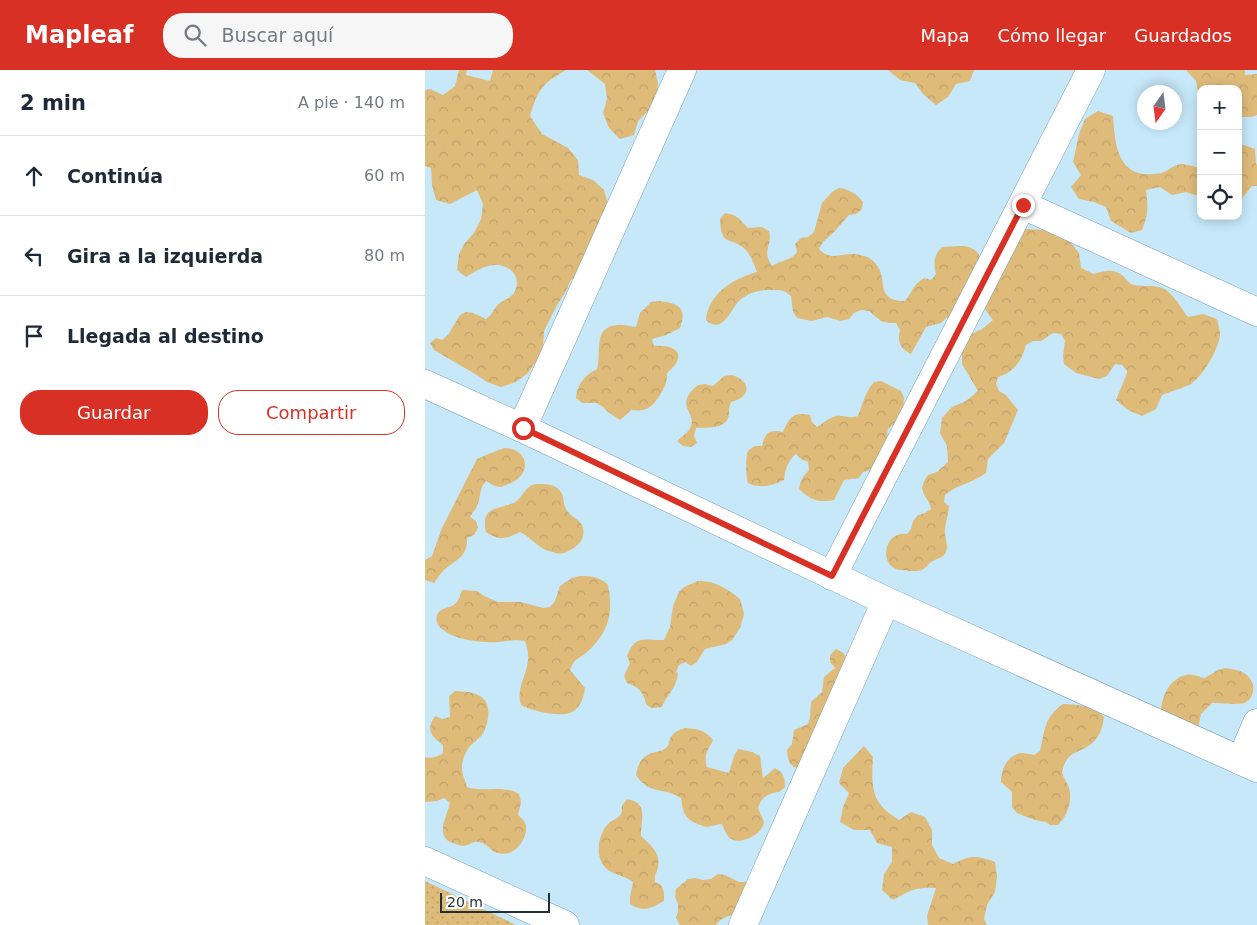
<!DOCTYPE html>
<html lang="es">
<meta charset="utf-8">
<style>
:root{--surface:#fff;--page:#f6f6f7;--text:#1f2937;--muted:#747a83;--line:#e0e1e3;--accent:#d93025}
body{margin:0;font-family:"DejaVu Sans",sans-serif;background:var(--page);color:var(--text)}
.controls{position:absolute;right:15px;top:15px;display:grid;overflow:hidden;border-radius:10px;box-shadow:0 2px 12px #0003}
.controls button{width:45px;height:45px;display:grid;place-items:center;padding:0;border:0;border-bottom:1px solid var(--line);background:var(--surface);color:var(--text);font:25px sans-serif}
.compass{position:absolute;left:712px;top:15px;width:45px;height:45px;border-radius:50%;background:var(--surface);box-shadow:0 2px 12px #0003;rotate:194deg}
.scale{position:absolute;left:15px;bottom:12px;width:110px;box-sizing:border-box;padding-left:5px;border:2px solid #233137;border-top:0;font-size:14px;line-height:18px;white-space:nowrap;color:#233137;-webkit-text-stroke:4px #fff;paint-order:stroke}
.stop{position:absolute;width:15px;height:15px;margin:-11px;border:4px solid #d93025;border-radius:50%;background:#fff}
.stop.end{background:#d93025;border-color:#fff;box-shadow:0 1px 5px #0008}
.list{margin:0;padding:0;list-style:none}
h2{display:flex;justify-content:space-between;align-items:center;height:65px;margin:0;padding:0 20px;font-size:21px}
h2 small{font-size:16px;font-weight:400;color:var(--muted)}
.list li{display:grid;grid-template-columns:32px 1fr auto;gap:15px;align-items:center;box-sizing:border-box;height:80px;padding:0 20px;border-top:1px solid var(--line)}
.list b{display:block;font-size:19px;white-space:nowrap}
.list em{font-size:16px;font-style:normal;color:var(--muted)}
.actions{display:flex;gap:10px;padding:15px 20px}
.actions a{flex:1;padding:11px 0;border:1px solid var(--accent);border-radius:20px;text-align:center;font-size:18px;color:var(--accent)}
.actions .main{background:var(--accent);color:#fff}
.icon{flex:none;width:28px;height:28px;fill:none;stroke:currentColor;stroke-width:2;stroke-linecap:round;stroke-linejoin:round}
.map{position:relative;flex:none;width:832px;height:855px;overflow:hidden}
header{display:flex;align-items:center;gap:30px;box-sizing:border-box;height:70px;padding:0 25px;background:var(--accent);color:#fff}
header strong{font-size:24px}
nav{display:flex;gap:28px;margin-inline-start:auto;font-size:18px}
.search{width:350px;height:45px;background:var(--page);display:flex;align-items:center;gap:12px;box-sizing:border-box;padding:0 18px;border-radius:20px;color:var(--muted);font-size:19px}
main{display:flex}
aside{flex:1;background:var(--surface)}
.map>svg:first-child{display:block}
.forest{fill:url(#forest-crowns)}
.park{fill:url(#park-dots)}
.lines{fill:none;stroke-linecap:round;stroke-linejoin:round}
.street-casing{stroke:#7e9ead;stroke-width:29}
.secondary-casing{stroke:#7e9ead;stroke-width:29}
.street{stroke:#fff;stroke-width:28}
.secondary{stroke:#fff;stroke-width:28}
.route{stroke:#d93025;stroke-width:6}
</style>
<header>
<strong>Mapleaf</strong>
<div class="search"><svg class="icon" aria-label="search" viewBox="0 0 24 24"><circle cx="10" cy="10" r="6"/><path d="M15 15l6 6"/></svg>Buscar aquí</div>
<nav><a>Mapa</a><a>Cómo llegar</a><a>Guardados</a></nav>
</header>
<main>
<aside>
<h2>2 min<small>A pie · 140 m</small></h2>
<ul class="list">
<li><svg class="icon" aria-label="ahead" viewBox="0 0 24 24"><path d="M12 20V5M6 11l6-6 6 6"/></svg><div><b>Continúa</b></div><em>60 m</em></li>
<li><svg class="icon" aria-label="left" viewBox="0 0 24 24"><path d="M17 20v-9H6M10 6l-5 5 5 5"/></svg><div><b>Gira a la izquierda</b></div><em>80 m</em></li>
<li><svg class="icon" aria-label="arrive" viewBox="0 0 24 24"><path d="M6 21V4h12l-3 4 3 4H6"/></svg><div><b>Llegada al destino</b></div></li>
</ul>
<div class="actions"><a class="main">Guardar</a><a>Compartir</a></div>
</aside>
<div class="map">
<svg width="832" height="855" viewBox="0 0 832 855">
<defs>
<pattern id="forest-crowns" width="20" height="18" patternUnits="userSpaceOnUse" patternTransform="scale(1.25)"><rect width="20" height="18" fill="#dfbb7a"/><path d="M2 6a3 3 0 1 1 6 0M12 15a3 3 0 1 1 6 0" fill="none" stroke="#bfa16a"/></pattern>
<pattern id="park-dots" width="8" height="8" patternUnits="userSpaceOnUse" patternTransform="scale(1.25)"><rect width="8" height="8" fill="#dfbb7a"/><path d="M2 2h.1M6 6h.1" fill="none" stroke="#bfa16a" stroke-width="1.8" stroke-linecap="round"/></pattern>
</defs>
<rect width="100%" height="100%" fill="#c6e8f9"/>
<g class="forest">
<path d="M 34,0 L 42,0 L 41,5 L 65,11 L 68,0 L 141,0 C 117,14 113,19 105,46 L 117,64 L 143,78 L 153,90 L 154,105 L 168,110 L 179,120 L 183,134 L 160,201 L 146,210 L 140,223 L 132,235 L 119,261 L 118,276 L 112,290 L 103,303 L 91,312 L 76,317 L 62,312 L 50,304 L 9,280 L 5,273 L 11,268 L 17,270 L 23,265 L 35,245 L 41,242 L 48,243 L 61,249 C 68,244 66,243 71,237 C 75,231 85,229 89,223 C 98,208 85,194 70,195 C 60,195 49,202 41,207 L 32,200 L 34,184 L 39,174 L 49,163 L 56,149 L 58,134 L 52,120 L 25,134 L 11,130 L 7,115 L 6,98 L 0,96 L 0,20 L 5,19 L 18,25 L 30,16 Z"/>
<polygon points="162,0 230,0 233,13 232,27 224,40 213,51 209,65 195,69 184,58 178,43 182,29 180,14"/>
<polygon points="463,0 549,0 545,11 531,14 523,27 511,35 499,25 490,13 475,10"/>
<polygon points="761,0 820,0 820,5 832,4 832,45 826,47 813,47 813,19 776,19 776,26 774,25 771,11"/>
<path d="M 673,41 L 688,46 C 690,79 694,111 736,103 C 741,102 745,98 750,96 C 757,92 768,96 776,99 L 776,127 L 761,122 L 747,125 L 735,117 L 721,120 C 723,138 724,142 717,160 L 706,163 L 686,151 L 681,137 L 669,132 L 654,129 L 646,117 L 656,105 L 648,92 L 654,64 L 660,49 Z"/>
<polygon points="813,72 816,74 830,79 831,94 832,95 832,116 827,116 817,128 813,143"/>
<path d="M 414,118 C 424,119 432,124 438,132 L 437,139 L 431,144 L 424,145 L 409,162 L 398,172 L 394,179 C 406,191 413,184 426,184 C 433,184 443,186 448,191 C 466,206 447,231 480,231 C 488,222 487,215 499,208 L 506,210 L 511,204 C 508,193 509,185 517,177 C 532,177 549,171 556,189 L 588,161 L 603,159 L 618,160 L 632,164 L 645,172 L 654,183 L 656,198 L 669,204 C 679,201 689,198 698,206 C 701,209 703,212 706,214 C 715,217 725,215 734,217 C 747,220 755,237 763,247 L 778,244 L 792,249 C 793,254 795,260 795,264 C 794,280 778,305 766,314 C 761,317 744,322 737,325 L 731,339 L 717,346 L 703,340 L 691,330 L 702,303 L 702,301 L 697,295 L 690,294 L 682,306 L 674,309 L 651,303 L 639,294 L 638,286 L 640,271 L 636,264 L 628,263 L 616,271 L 608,271 L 601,275 C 597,290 589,303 573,307 L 571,314 L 574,321 L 581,325 L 593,340 L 579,373 L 563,389 L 561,403 C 548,413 533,414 520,425 L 519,432 L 524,436 C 523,444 521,452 520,459 C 519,467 524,475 521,482 C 518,489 510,488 505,493 C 500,497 505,494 500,498 C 495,502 490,501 485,501 C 480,500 474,501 469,498 C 455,490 460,461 482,464 L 486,459 L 488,451 L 493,445 L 500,443 L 506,439 L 504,432 L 499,425 L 497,418 L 499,411 L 503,405 L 512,402 L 523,392 L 522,376 L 515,363 L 517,348 L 527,337 L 541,331 L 553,321 L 537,294 L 537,279 L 544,265 L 557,259 L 568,250 L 559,238 L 536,247 L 521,248 L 516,253 L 501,257 L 486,284 C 475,279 472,272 475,260 L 471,253 L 464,253 L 456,251 L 444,241 L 436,240 L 429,243 L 424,249 L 416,251 L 402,247 L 387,251 L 372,248 L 368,242 L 366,226 C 358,219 355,220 344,220 C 334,220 323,223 315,230 C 306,238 298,266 281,250 C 283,224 309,208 332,202 C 329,194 326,186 321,180 C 306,165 296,179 295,149 L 300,143 C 313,145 314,149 323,158 L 337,157 L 344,161 C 348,176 336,179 347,196 C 356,190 366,191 372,182 L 370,174 L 376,168 L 383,167 L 389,162 L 397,133 L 407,122 Z"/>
<path d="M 234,231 C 253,233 263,238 255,258 L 241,265 L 227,269 L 229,276 C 253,274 263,286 242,303 C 242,314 240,316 235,325 C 227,338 221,342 206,340 L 201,345 L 195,350 L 183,342 L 178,337 L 172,333 L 157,333 L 151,328 C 152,314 160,305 172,299 C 177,283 167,257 192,255 C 198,254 205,257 211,257 L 215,243 L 226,232 Z"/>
<path d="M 307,305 C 326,311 327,327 306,332 C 304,337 304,339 304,345 C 301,360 282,357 271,358 L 269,366 L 272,373 L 266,377 L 258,376 L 252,371 C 256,367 261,364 264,360 C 276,343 246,337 273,315 L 280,314 L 288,316 L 299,306 Z"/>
<path d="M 456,311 L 476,321 L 479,328 L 478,342 L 474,349 L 463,359 L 461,375 L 451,394 L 445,400 L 438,402 L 434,408 L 419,410 L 409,430 C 393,433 386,430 374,419 C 375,411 378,406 384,400 L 383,392 L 376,389 L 371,384 C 363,390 360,400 359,410 C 347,416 335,419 323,413 C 321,406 320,387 323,381 C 324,380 329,376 330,376 L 337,376 C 340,363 344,359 358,362 C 364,348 368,341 385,345 L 387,352 L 392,357 C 398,353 404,348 411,346 C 420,345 423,349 433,346 C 438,333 440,322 449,312 Z"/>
<path d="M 79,378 C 103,378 108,403 86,413 C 83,414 78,417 75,417 C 70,417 65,413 61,411 C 54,418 56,428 52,436 C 51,439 47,443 45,447 L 51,451 L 53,458 L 49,465 L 42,468 C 43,487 32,489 19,500 C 15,504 12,509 9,513 L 0,510 L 0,490 L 7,486 L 17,458 L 52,389 L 66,383 Z"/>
<path d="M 110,414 C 119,414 132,413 137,424 C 139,428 138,434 141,439 C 147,450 161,449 158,466 C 157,471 153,475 149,478 C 143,481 138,485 131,483 C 127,482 120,480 117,478 C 109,473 104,466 95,462 C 82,469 74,471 61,462 C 54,432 80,441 93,430 C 100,423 99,418 110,414 Z"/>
<path d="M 155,506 C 167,506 175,507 183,515 C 189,545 183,563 161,583 C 153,589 148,590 145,600 L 160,618 C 159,627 156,637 147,642 C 137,648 106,641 96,635 C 91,619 101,607 103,591 C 104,584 102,577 100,571 C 91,569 83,571 73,572 C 57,573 29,570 17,559 C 13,556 10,551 12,546 C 14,537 24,539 30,534 C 34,531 35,525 37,520 L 52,521 L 59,526 L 73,532 L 96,532 L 118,538 L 125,537 L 130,531 L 135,516 L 147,508 Z"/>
<path d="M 273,511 C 289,510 303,519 315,529 L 319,544 L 315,558 L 307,570 L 301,574 L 280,579 L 272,592 L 266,596 L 260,592 L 254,595 L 251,602 L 253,603 C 251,620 243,622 237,637 L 226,638 L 221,634 C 219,622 213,617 202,613 L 199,606 L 205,593 L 202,586 C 211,563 220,571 239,570 L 245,557 L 248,536 L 254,522 L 259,517 Z"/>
<path d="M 411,579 L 417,582 L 423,588 L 378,700 C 365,697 363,693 362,680 L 367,674 L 369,660 L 383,654 L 385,647 L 386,632 L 397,622 L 399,607 L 410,598 L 405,592 L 405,585 Z"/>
<path d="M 800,598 C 807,599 814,600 819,603 C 831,610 832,628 819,633 C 813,635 794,633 787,633 L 776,644 L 773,659 L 736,641 C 737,626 744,610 760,605 C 767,603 774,607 780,608 L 793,600 Z"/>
<path d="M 30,621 C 49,622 66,624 63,648 C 62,654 60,661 56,666 C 53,669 50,671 47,674 C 42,679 38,687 37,695 C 36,703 40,709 42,717 C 59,723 77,714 94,724 L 96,732 L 93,745 C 100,751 103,755 100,765 C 96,778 84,788 70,782 C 64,779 61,773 54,772 C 48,771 44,775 39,776 C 36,776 31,774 28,773 C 9,767 22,746 25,733 L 19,728 L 12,731 L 0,732 L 0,687 C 7,689 13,686 18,683 L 18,675 C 7,667 0,660 10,646 L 17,649 L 25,647 L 24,626 Z"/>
<path d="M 638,634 C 652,634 671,637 679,647 C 678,655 676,663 671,669 C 659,685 641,677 637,703 C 639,708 642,713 644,718 C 648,731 642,746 633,755 L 625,755 L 621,752 L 614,751 L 599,746 L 592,743 L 587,737 L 587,722 L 576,712 C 576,700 582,685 596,683 C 600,683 605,684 609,685 L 615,681 C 620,660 619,647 638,634 Z"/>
<path d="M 261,658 C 273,659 280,660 288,670 C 283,681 278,685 282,697 L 304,703 L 309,686 L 313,679 L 327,682 L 335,686 L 338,708 L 350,698 C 359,703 360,708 360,717 L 354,722 C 344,723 336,727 333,738 L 339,752 C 339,753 337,758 336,759 C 331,767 313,775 305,768 C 301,765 299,758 297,754 C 292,754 286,757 281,757 C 279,756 275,755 273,754 C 259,749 258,742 256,728 C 239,717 224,725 211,705 C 213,693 218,684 231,682 C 235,681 239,680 242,677 C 244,675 244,672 245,669 C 248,662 253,660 261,658 Z"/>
<path d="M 439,676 L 448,687 C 447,701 446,719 453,731 C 458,739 466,745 474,750 L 486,742 L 500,747 L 507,760 L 507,775 L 514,788 L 528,794 C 545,785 551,785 570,792 L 572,807 L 570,822 L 562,835 L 559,849 L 562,855 L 504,855 L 503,854 L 502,846 L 511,818 C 491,817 486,820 468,830 L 457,820 L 459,804 L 467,792 L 467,777 L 452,773 L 445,760 L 429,760 L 415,752 L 418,737 L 424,723 L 414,713 L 418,698 Z"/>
<path d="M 202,729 C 224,733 216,749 216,766 C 225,775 236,782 233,797 C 232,804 229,803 230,812 L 237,816 L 239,823 L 239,831 C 226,838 219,843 205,834 L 205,827 L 208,812 C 200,806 191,805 183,800 C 169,789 172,765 184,753 C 187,750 193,749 196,744 C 198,740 196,740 197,736 C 198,734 201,731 202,729 Z"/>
<path d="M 293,804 L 300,805 L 314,812 L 329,812 L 318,844 C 307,845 298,845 291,855 L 255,855 L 251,848 L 253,841 L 253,834 L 250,827 L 251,819 L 263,809 L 270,808 L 278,810 L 286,809 Z"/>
</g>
<polygon class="park" points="0,811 91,855 0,855"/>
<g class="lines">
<g class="street-casing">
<g id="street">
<polyline points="598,135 832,242"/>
<polyline points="0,314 97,358 461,531 832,698"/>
<polyline points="97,358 257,0"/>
<polyline points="407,506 666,0"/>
<polyline points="816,691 832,653"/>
<polyline points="318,855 461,531"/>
</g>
</g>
<g class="secondary-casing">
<polyline id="secondary" points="0,791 140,855"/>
</g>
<use href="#street" class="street"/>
<use href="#secondary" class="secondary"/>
</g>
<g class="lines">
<polyline class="route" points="98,358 407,506 598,135"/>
</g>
</svg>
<div class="controls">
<button>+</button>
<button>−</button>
<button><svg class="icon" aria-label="locate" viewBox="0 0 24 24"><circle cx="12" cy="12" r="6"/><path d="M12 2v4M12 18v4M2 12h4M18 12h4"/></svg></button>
</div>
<svg class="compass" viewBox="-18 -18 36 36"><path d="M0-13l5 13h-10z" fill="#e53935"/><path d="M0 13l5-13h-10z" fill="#747a83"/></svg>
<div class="scale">20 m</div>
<div class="stop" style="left:98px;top:358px"></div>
<div class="stop end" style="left:598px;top:135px"></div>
</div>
</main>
